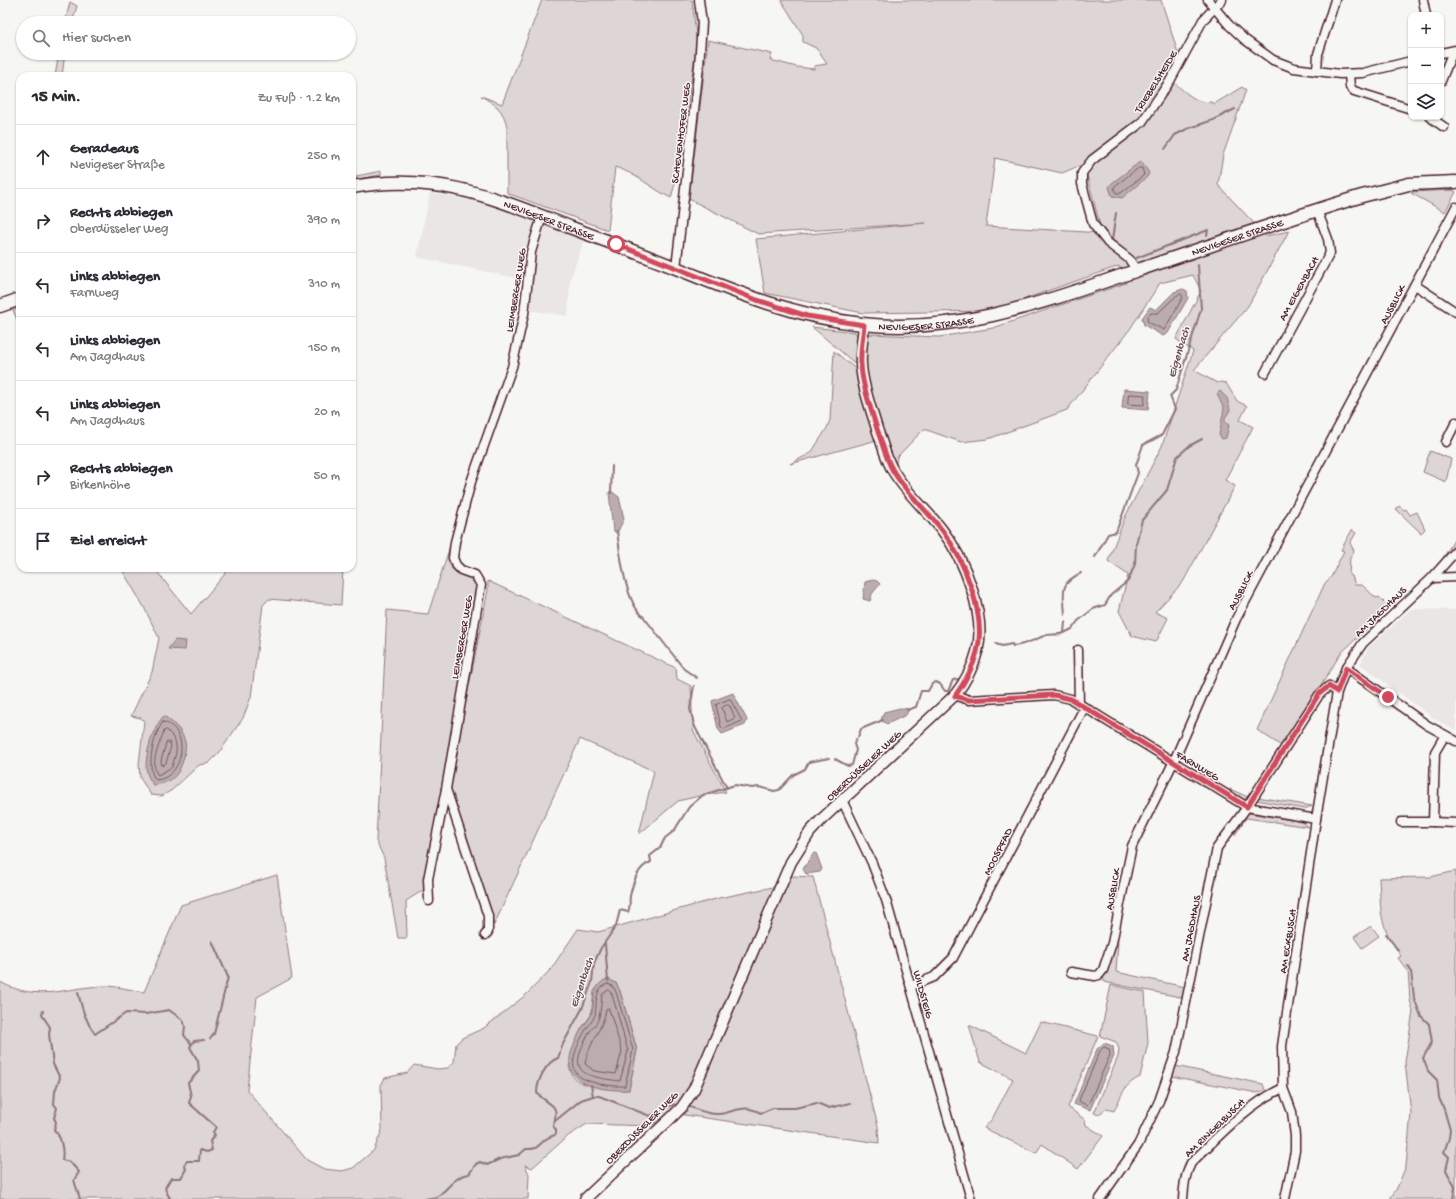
<!DOCTYPE html>
<html lang="de">
<meta charset="utf-8">
<style>
:root{--surface:#fff;--page:#f7f7f7;--text:#2b2b33;--muted:#7c7c81;--line:#e1e1e2}
body{margin:0;font-family:"Gochi Hand",sans-serif;background:var(--page);color:var(--text)}
.controls{position:absolute;right:12px;top:12px;display:grid;overflow:hidden;border-radius:8px;box-shadow:0 1px 3px #0004}
.controls button{width:36px;height:36px;display:grid;place-items:center;padding:0;border:0;border-bottom:1px solid var(--line);background:var(--surface);color:var(--text);font:20px sans-serif}
.stop{position:absolute;width:12px;height:12px;margin:-9px;border:3px solid #d1495b;border-radius:50%;background:#fff}
.stop.end{background:#d1495b;border-color:#fff;box-shadow:0 1px 4px #0008}
.list{margin:0;padding:0;list-style:none}
h2{display:flex;justify-content:space-between;align-items:center;height:52px;margin:0;padding:0 16px;font-size:17px}
h2 small{font-size:13px;font-weight:400;color:var(--muted)}
.list li{display:grid;grid-template-columns:26px 1fr auto;gap:12px;align-items:center;box-sizing:border-box;height:64px;padding:0 16px;border-top:1px solid var(--line)}
.list b{display:block;font-size:15px;white-space:nowrap}
.list p{margin:0;font-size:13px;white-space:nowrap;color:var(--muted)}
.list em{font-size:13px;font-style:normal;color:var(--muted)}
.icon{flex:none;width:22px;height:22px;fill:none;stroke:currentColor;stroke-width:2;stroke-linecap:round;stroke-linejoin:round}
.map{position:relative;flex:none;width:1456px;height:1199px;overflow:hidden}
.search{position:absolute;background:var(--surface);box-shadow:0 1px 3px #0004;left:16px;top:16px;width:340px;height:44px;display:flex;align-items:center;gap:10px;box-sizing:border-box;padding:0 14px;border-radius:22px;color:var(--muted);font-size:15px}
.panel{position:absolute;background:var(--surface);box-shadow:0 1px 3px #0004;left:16px;top:72px;width:340px;height:500px;border-radius:12px}
.map>svg:first-child{display:block}
.built{fill:#e9e6e3}
.green{fill:#ddd6d5;stroke:#947a80;fill-rule:evenodd}
.water{fill:#bbadae;stroke:#8e747a}
.lines{fill:none;stroke-linecap:round;stroke-linejoin:round}
.shore{stroke:#77585f;stroke-width:1}
.stream{stroke:#8e747a;stroke-width:2}
.minor-casing{stroke:#4a1f2b;stroke-width:11}
.tertiary-casing{stroke:#4a1f2b;stroke-width:13}
.secondary-casing{stroke:#4a1f2b;stroke-width:15}
.minor{stroke:#f6f6f2;stroke-width:8}
.tertiary{stroke:#f6f6f2;stroke-width:10}
.secondary{stroke:#f6f6f2;stroke-width:12}
.route{stroke:#d1495b;stroke-width:5}
.labels{text-anchor:middle;stroke-width:3;stroke-linejoin:round;paint-order:stroke}
.street-label{font-size:11px;fill:#4a1f2b;stroke:#f6f6f2}
.water-label{font-size:12px;font-style:italic;fill:#6c4a52;stroke:#f6f6f2}
</style>
<div class="map">
<svg width="1456" height="1199" viewBox="0 0 1456 1199">
<rect width="100%" height="100%" fill="#f6f6f2"/>
<filter id="ink" filterUnits="userSpaceOnUse"><feTurbulence type="fractalNoise" baseFrequency=".025" numOctaves="2"/><feDisplacementMap in="SourceGraphic" scale="8" xChannelSelector="R" yChannelSelector="G"/><feConvolveMatrix kernelMatrix="1 2 1 2 8 2 1 2 1" color-interpolation-filters="sRGB"/></filter>
<g filter="url(#ink)">
<g class="built">
<polygon points="430,193 499,204 585,237 570,280 568,316 528,310 525,280 417,257"/>
<polygon points="1411,609 1456,610 1456,731 1435,719 1360,664 1369,647"/>
</g>
<g class="green">
<path d="M 542,0 L 692,0 L 697,43 L 676,180 L 671,198 C 651,188 637,174 615,167 L 608,230 L 507,193 L 507,127 C 504,110 495,104 481,96 L 502,104 Z"/>
<path d="M 781,0 L 1161,0 L 1180,59 L 1173,81 C 1182,90 1198,105 1211,102 L 1214,104 L 1242,87 L 1246,90 L 1223,155 L 1218,185 L 1266,236 L 1289,231 L 1248,306 L 1194,370 L 1217,383 L 1221,382 L 1226,383 L 1237,401 L 1247,406 L 1240,420 L 1253,427 L 1225,480 L 1235,486 L 1183,582 L 1155,612 L 1168,618 L 1156,642 L 1132,636 L 1119,611 L 1128,575 L 1108,561 L 1125,517 L 1162,446 L 1193,351 L 1176,339 L 1201,291 L 1193,275 L 1160,283 L 1130,329 L 1067,410 L 988,439 L 961,442 L 924,429 L 897,457 L 896,463 L 899,472 L 896,470 C 886,440 852,362 869,334 L 939,337 L 993,328 L 1126,283 L 1119,266 L 990,311 L 863,313 L 765,293 L 756,239 L 926,223 L 758,234 L 689,199 L 708,40 L 772,54 L 770,60 L 797,67 L 814,69 L 814,66 L 827,64 L 816,48 L 803,42 L 803,35 ZM 995,158 L 1062,173 L 1084,164 L 1102,233 L 986,226 Z"/>
<polygon points="70,2 77,6 72,23 65,23"/>
<polygon points="59,53 65,53 62,76 55,76"/>
<polygon points="381,171 381,175 352,180 352,177"/>
<polygon points="1452,190 1456,192 1445,212 1411,193 1412,192"/>
<polygon points="20,308 20,327 13,310"/>
<polygon points="812,327 855,332 858,337 858,366"/>
<polygon points="834,351 858,371 877,440 790,464 811,453 827,428 830,420"/>
<polygon points="1430,451 1451,459 1446,482 1423,472"/>
<polygon points="1399,506 1404,510 1406,509 1410,515 1417,512 1425,529 1421,533 1396,509"/>
<polygon points="1352,530 1356,533 1350,543 1354,551 1350,557 1349,575 1352,576 1355,585 1362,585 1376,598 1379,597 1387,605 1386,611 1341,653 1283,747 1257,730 1325,583 1331,577 1344,551 1341,550"/>
<polygon points="1456,537 1456,544 1438,566"/>
<polygon points="451,543 451,566 461,573 472,576 480,589 425,889 406,901 407,938 398,938 384,858 376,841 387,610 428,614"/>
<polygon points="121,568 154,568 191,614 230,568 343,568 341,605 269,599 263,605 251,697 243,718 219,753 209,763 199,765 172,790 162,796 151,795 140,778 139,764 144,721 141,718 131,716 152,672 159,638 144,607"/>
<polygon points="488,581 676,668 677,679 691,686 693,730 726,792 699,796 678,801 639,834 654,771 580,739 494,925 449,787 488,590"/>
<path d="M 1230,789 L 1250,798 C 1241,802 1235,797 1228,793 Z"/>
<polygon points="1257,797 1312,806 1304,809 1256,800"/>
<polygon points="1248,813 1303,822 1309,827 1246,818 1235,835 1231,832"/>
<path d="M 1456,871 L 1456,1199 L 1390,1199 L 1397,1188 L 1406,1166 L 1411,1113 L 1405,1062 L 1413,1011 L 1410,1000 L 1408,971 L 1398,958 L 1401,956 C 1379,925 1381,914 1379,878 L 1430,877 Z"/>
<path d="M 277,875 L 292,978 L 257,997 L 247,1090 L 307,1160 L 324,1169 L 342,1171 L 353,1168 L 374,1150 L 382,1130 L 381,1085 L 385,1078 L 407,1073 L 414,1065 L 438,1069 L 448,1068 L 454,1062 L 456,1044 L 462,1038 L 484,1028 L 527,994 L 551,969 L 578,929 L 598,932 L 719,898 L 778,886 L 791,876 L 813,877 L 878,1126 L 879,1143 L 671,1113 L 651,1126 L 587,1124 L 568,1136 L 532,1168 L 525,1165 L 529,1174 L 528,1199 L 0,1199 L 0,982 C 39,1003 65,987 104,986 C 117,986 131,990 144,992 L 181,905 ZM 608,979 L 616,983 L 620,991 L 637,1050 L 629,1090 C 616,1090 584,1088 574,1078 C 572,1075 570,1070 569,1066 L 581,1029 L 591,1015 L 594,991 L 603,981 Z"/>
<polygon points="1371,926 1379,936 1362,948 1354,937"/>
<polygon points="1114,942 1118,942 1116,972 1185,987 1185,998 1104,982 1103,976"/>
<path d="M 1111,985 L 1145,992 L 1148,1043 L 1140,1077 C 1123,1085 1122,1095 1114,1111 L 1106,1109 L 1099,1114 L 1094,1113 L 1118,1057 L 1119,1049 L 1116,1042 L 1100,1036 Z"/>
<polygon points="1041,1022 1098,1036 1068,1107 1085,1120 1086,1125 1103,1136 1078,1169 1042,1144 1036,1153 984,1128 992,1119 1013,1079 980,1062 969,1025 1026,1053"/>
<polygon points="1175,1066 1263,1084 1265,1090 1257,1093 1171,1076"/>
</g>
<g class="water">
<polygon points="1141,161 1149,173 1147,177 1122,198 1112,196 1109,187 1112,183"/>
<polygon points="1183,289 1187,291 1188,298 1168,333 1163,336 1144,325 1142,318 1150,307 1156,310 1174,292"/>
<polygon points="1124,389 1150,391 1148,410 1122,408"/>
<polygon points="1220,391 1227,398 1230,410 1225,418 1225,422 1229,425 1226,438 1222,439 1219,435 1224,409 1217,394"/>
<polygon points="611,491 619,497 624,519 617,533 613,531 609,492"/>
<polygon points="872,580 877,581 880,584 872,594 870,601 863,599 865,582"/>
<polygon points="175,640 186,641 185,650 168,649"/>
<polygon points="733,693 747,720 745,725 722,734 718,729 712,701"/>
<polygon points="900,708 909,709 906,715 887,724 881,720 884,712"/>
<path d="M 164,716 C 172,722 181,729 184,739 C 187,745 185,750 184,757 C 179,775 173,783 153,785 C 151,781 148,777 147,773 C 143,759 153,726 164,716 Z"/>
<polygon points="814,853 816,853 822,869 820,872 806,874 803,869"/>
<path d="M 608,979 L 616,983 L 620,991 L 637,1050 L 629,1090 C 604,1091 559,1086 572,1050 C 575,1043 578,1034 582,1028 C 585,1024 589,1019 591,1015 C 596,1001 590,985 608,979 Z"/>
<polygon points="1104,1043 1113,1046 1114,1056 1090,1110 1074,1104 1097,1049"/>
</g>
<g class="lines">
<g class="shore">
<polygon points="1139,168 1142,168 1144,175 1121,193 1116,193 1114,188 1115,186"/>
<polygon points="1181,294 1183,297 1164,330 1148,322 1147,318 1151,313 1158,313 1176,296"/>
<polygon points="1129,394 1145,395 1144,405 1128,404"/>
<polygon points="730,699 742,721 724,729 721,727 716,705"/>
<polygon points="727,705 730,706 735,718 727,722 722,708"/>
<path d="M 163,722 C 191,728 185,778 156,780 C 145,769 154,733 163,722 Z"/>
<path d="M 167,730 C 180,744 177,750 172,767 L 158,775 C 149,764 160,743 164,731 Z"/>
<polygon points="169,742 171,746 166,763 162,766 161,761 166,743"/>
<path d="M 608,984 L 613,986 L 616,992 L 633,1050 L 625,1086 C 614,1087 584,1083 577,1074 C 568,1063 579,1042 585,1031 C 588,1026 593,1021 595,1015 C 597,1005 594,986 608,984 Z"/>
<path d="M 609,990 L 612,994 L 628,1051 L 620,1081 C 583,1076 566,1074 589,1033 C 592,1028 598,1023 599,1017 C 601,1010 601,1002 602,995 Z"/>
<path d="M 609,1009 L 622,1051 L 616,1074 L 594,1071 L 585,1064 C 588,1044 603,1029 606,1010 Z"/>
<polygon points="1104,1047 1109,1049 1110,1055 1089,1103 1087,1105 1080,1102 1079,1100 1100,1051"/>
</g>
<g class="stream">
<polyline points="1165,149 1175,135 1187,129 1213,120 1235,109"/>
<polyline points="1116,213 1112,240 1127,252"/>
<polyline points="1132,256 1134,259 1208,230 1207,235"/>
<polyline points="611,493 612,466"/>
<path d="M 617,531 C 620,552 625,603 643,616 L 684,669 L 697,678"/>
<polyline points="1095,557 1108,534 1116,532 1138,473 1136,465 1143,445 1162,435 1175,409 1170,396 1176,390 1201,309 1198,265"/>
<path d="M 1065,615 C 1064,593 1058,584 1081,573"/>
<polyline points="1064,633 1072,629 1078,621 1093,609 1105,605 1111,595 1128,581 1135,564 1136,544 1142,520 1167,490 1177,457 1189,446 1202,439"/>
<path d="M 996,644 L 1002,646 L 1012,644 L 1013,646 C 1025,645 1034,640 1044,636 C 1050,633 1057,636 1064,633 L 1065,622"/>
<polyline points="694,686 690,709 695,727 727,788"/>
<polyline points="907,710 916,707 921,691 928,691 932,684 936,682 940,684 945,691 948,691 953,680 959,679"/>
<polyline points="858,737 861,729 883,720"/>
<polyline points="835,759 848,766 852,765 856,750 854,744 856,739"/>
<polyline points="1386,934 1398,950"/>
<polyline points="605,944 608,981"/>
<polyline points="1408,966 1411,971 1414,998 1421,1016 1429,1024 1432,1042 1423,1058 1428,1071 1437,1080 1439,1098 1444,1109 1450,1130 1449,1138 1444,1152 1449,1157 1446,1170 1455,1187 1453,1199"/>
<path d="M 78,992 C 82,1009 85,1020 95,1034 L 126,1013 L 146,1014 L 169,1010 L 183,1020 L 185,1026 L 184,1035 L 191,1044"/>
<path d="M 43,1011 L 42,1015 L 50,1027 L 49,1034 L 53,1064 L 60,1078 L 55,1091 L 54,1104 L 57,1108 L 54,1118 L 56,1122 L 54,1130 C 61,1135 64,1151 62,1160 L 70,1162 L 79,1172 L 74,1180 L 80,1199"/>
<polyline points="210,1039 214,1034 228,977 212,941"/>
<polyline points="593,1096 599,1096 650,1116 674,1104"/>
<path d="M 690,1107 C 701,1111 713,1116 725,1113 C 740,1109 746,1105 761,1113 L 773,1108 L 795,1108 L 817,1103 L 829,1108 L 850,1103"/>
<polyline points="555,1121 581,1100 593,1096 591,1085"/>
<path d="M 167,1199 L 170,1198 C 163,1186 164,1190 171,1178 L 181,1178 L 186,1169 L 184,1165 L 187,1161 L 199,1161 L 200,1150 L 207,1152 L 212,1150 L 210,1141 L 215,1135 L 213,1132 L 216,1127 L 189,1103 L 191,1096 L 188,1083 L 199,1071 L 198,1061 L 190,1047 L 194,1041 L 204,1040"/>
<path d="M 426,1199 C 429,1198 433,1198 436,1197 C 447,1192 454,1175 469,1174 L 476,1164 L 480,1162 L 487,1165 L 500,1159 L 519,1155 L 526,1149 C 538,1150 538,1145 546,1139 C 550,1136 553,1137 556,1134 L 556,1130 L 553,1126 C 561,1102 549,1107 537,1093 C 537,1081 546,1062 558,1058 L 563,1044 L 582,1009 L 592,982 L 594,963 L 601,948 L 616,926 L 620,910 L 628,912 C 631,906 629,902 630,896 C 633,883 637,867 651,862 L 650,856 L 660,848 L 665,838 L 674,831 L 689,807 L 703,795 L 735,785 L 752,788 L 759,787 L 774,791 L 779,790 L 793,775 L 805,769 L 809,762 L 829,758"/>
</g>
<g class="minor-casing">
<g id="minor">
<polyline points="1208,0 1229,25 1244,39 1273,60 1294,68 1340,74 1363,73 1411,61"/>
<polyline points="1423,0 1426,15"/>
<polyline points="1441,53 1456,50"/>
<polyline points="1317,71 1318,54 1335,0"/>
<polyline points="1349,74 1350,87 1354,91 1411,109"/>
<polyline points="1441,81 1453,51"/>
<polyline points="1430,117 1444,127"/>
<polyline points="676,268 699,66 702,23 699,0"/>
<polyline points="1137,271 1129,259 1108,243 1093,224 1082,184 1082,173 1092,160 1142,122 1170,81 1203,20 1222,0"/>
<polyline points="1415,285 1456,312"/>
<polyline points="1265,373 1330,253 1328,239 1317,210"/>
<polyline points="1446,442 1456,422"/>
<polyline points="1432,578 1456,577"/>
<polyline points="1078,650 1079,705"/>
<polyline points="1346,668 1427,725 1456,741"/>
<polyline points="955,695 969,700 1054,695 1071,699 1247,807 1316,819"/>
<polyline points="1445,735 1435,752 1433,822 1456,823"/>
<polyline points="842,800 872,863 886,900 971,1199"/>
<polyline points="1401,822 1433,822"/>
<polyline points="429,901 428,879 446,789"/>
<polyline points="485,935 488,932 488,916 446,789 481,585 475,575 461,570 456,565 453,558 455,542 471,482 512,367 524,314 531,252 542,216"/>
<polyline points="1071,972 1095,976 1099,975 1103,970 1112,943 1132,846 1173,763 1236,619 1456,207"/>
<polyline points="911,986 934,977 953,958 1084,708"/>
<polyline points="1100,1199 1138,1145 1159,1101 1176,1052 1217,848 1247,807 1319,695 1329,686 1337,692"/>
<path d="M 1183,1199 C 1184,1186 1185,1174 1191,1163 C 1220,1135 1247,1105 1283,1088"/>
<polyline points="1285,1199 1295,1151 1295,1136 1292,1112 1283,1088 1282,1046 1316,819 1337,692 1346,668 1363,643 1432,578 1456,551"/>
</g>
</g>
<g class="tertiary-casing">
<path id="tertiary" d="M 585,1199 L 669,1120 L 682,1107 L 694,1089 L 791,862 L 810,832 L 822,819 L 955,695 C 965,682 973,668 977,652 C 987,616 964,558 942,530 C 926,509 904,491 892,469 C 885,456 882,442 877,429 C 871,408 862,386 861,364 C 860,351 863,338 864,325"/>
</g>
<g class="secondary-casing">
<g id="secondary">
<path id="s1" d="M 352,187 C 438,172 494,198 572,228 C 607,241 641,254 676,268 C 737,293 797,317 862,324 C 958,335 1047,301 1135,271 C 1210,246 1286,219 1362,196 L 1409,184 L 1456,182"/>
<polyline points="0,306 20,299"/>
</g>
</g>
<use href="#minor" class="minor"/>
<use href="#tertiary" class="tertiary"/>
<use href="#secondary" class="secondary"/>
</g>
</g>
<g class="lines" filter="url(#ink)">
<path class="route" d="M 616,244 L 757,300 L 807,316 L 864,325 C 863,338 860,351 861,364 C 862,386 871,408 877,429 C 882,442 885,456 892,469 C 904,491 926,509 942,530 C 964,559 987,616 977,652 C 973,668 965,682 955,696 L 969,700 L 1054,695 L 1071,699 L 1247,807 L 1319,694 L 1329,686 L 1337,692 L 1346,668 L 1388,697"/>
</g>
<g class="labels">
<g class="street-label">
<text transform="translate(1155 81) rotate(-58)" y="4">TRIEBELSHEIDE</text>
<text transform="translate(680 133) rotate(-83)" y="4">SCHEVENHOFER WEG</text>
<text dy="4" stroke="none"><textPath href="#s1" startOffset="203">NEVIGESER STRASSE</textPath></text>
<text dy="4" stroke="none"><textPath href="#s1" startOffset="922">NEVIGESER STRASSE</textPath></text>
<text transform="translate(1298 288) rotate(-61)" y="4">AM EIGENBACH</text>
<text transform="translate(515 290) rotate(-81)" y="4">LEIMBERGER WEG</text>
<text transform="translate(1392 304) rotate(-62)" y="4">AUSBLICK</text>
<text dy="4" stroke="none"><textPath href="#s1" startOffset="598">NEVIGESER STRASSE</textPath></text>
<text transform="translate(1240 590) rotate(-62)" y="4">AUSBLICK</text>
<text transform="translate(1380 611) rotate(-44)" y="4">AM JAGDHAUS</text>
<text transform="translate(461 637) rotate(-80)" y="4">LEIMBERGER WEG</text>
<text transform="translate(863 765) rotate(-43)" y="4">OBERDÜSSELER WEG</text>
<text transform="translate(1198 765) rotate(31)" y="4">FARNWEG</text>
<text transform="translate(997 851) rotate(-63)" y="4">MOOSPFAD</text>
<text transform="translate(1112 889) rotate(-79)" y="4">AUSBLICK</text>
<text transform="translate(1190 928) rotate(-79)" y="4">AM JAGDHAUS</text>
<text transform="translate(1287 941) rotate(-81)" y="4">AM ECKBUSCH</text>
<text transform="translate(924 994) rotate(74)" y="4">WILDSTEIG</text>
<text transform="translate(641 1127) rotate(-45)" y="4">OBERDÜSSELER WEG</text>
<text transform="translate(1214 1127) rotate(-44)" y="4">AM RINGELBUSCH</text>
</g>
<g class="water-label">
<text transform="translate(1178 352) rotate(-73)" y="4">Eigenbach</text>
<text transform="translate(581 982) rotate(-71)" y="4">Eigenbach</text>
</g>
</g>
</svg>
<div class="controls">
<button>+</button>
<button>−</button>
<button><svg class="icon" aria-label="layers" viewBox="0 0 24 24"><path d="M12 4l9 5-9 5-9-5zM3 14l9 5 9-5"/></svg></button>
</div>
<div class="stop" style="left:616px;top:244px"></div>
<div class="stop end" style="left:1388px;top:697px"></div>
<div class="search"><svg class="icon" aria-label="search" viewBox="0 0 24 24"><circle cx="10" cy="10" r="6"/><path d="M15 15l6 6"/></svg>Hier suchen</div>
<section class="panel">
<h2>15 Min.<small>Zu Fuß · 1.2 km</small></h2>
<ul class="list">
<li><svg class="icon" aria-label="ahead" viewBox="0 0 24 24"><path d="M12 20V5M6 11l6-6 6 6"/></svg><div><b>Geradeaus</b><p>Nevigeser Straße</p></div><em>250 m</em></li>
<li><svg class="icon" aria-label="right" viewBox="0 0 24 24"><path d="M7 20v-9h11M14 6l5 5-5 5"/></svg><div><b>Rechts abbiegen</b><p>Oberdüsseler Weg</p></div><em>390 m</em></li>
<li><svg class="icon" aria-label="left" viewBox="0 0 24 24"><path d="M17 20v-9H6M10 6l-5 5 5 5"/></svg><div><b>Links abbiegen</b><p>Farnweg</p></div><em>310 m</em></li>
<li><svg class="icon" aria-label="left" viewBox="0 0 24 24"><path d="M17 20v-9H6M10 6l-5 5 5 5"/></svg><div><b>Links abbiegen</b><p>Am Jagdhaus</p></div><em>150 m</em></li>
<li><svg class="icon" aria-label="left" viewBox="0 0 24 24"><path d="M17 20v-9H6M10 6l-5 5 5 5"/></svg><div><b>Links abbiegen</b><p>Am Jagdhaus</p></div><em>20 m</em></li>
<li><svg class="icon" aria-label="right" viewBox="0 0 24 24"><path d="M7 20v-9h11M14 6l5 5-5 5"/></svg><div><b>Rechts abbiegen</b><p>Birkenhöhe</p></div><em>50 m</em></li>
<li><svg class="icon" aria-label="arrive" viewBox="0 0 24 24"><path d="M6 21V4h12l-3 4 3 4H6"/></svg><div><b>Ziel erreicht</b></div></li>
</ul>
</section>
</div>
